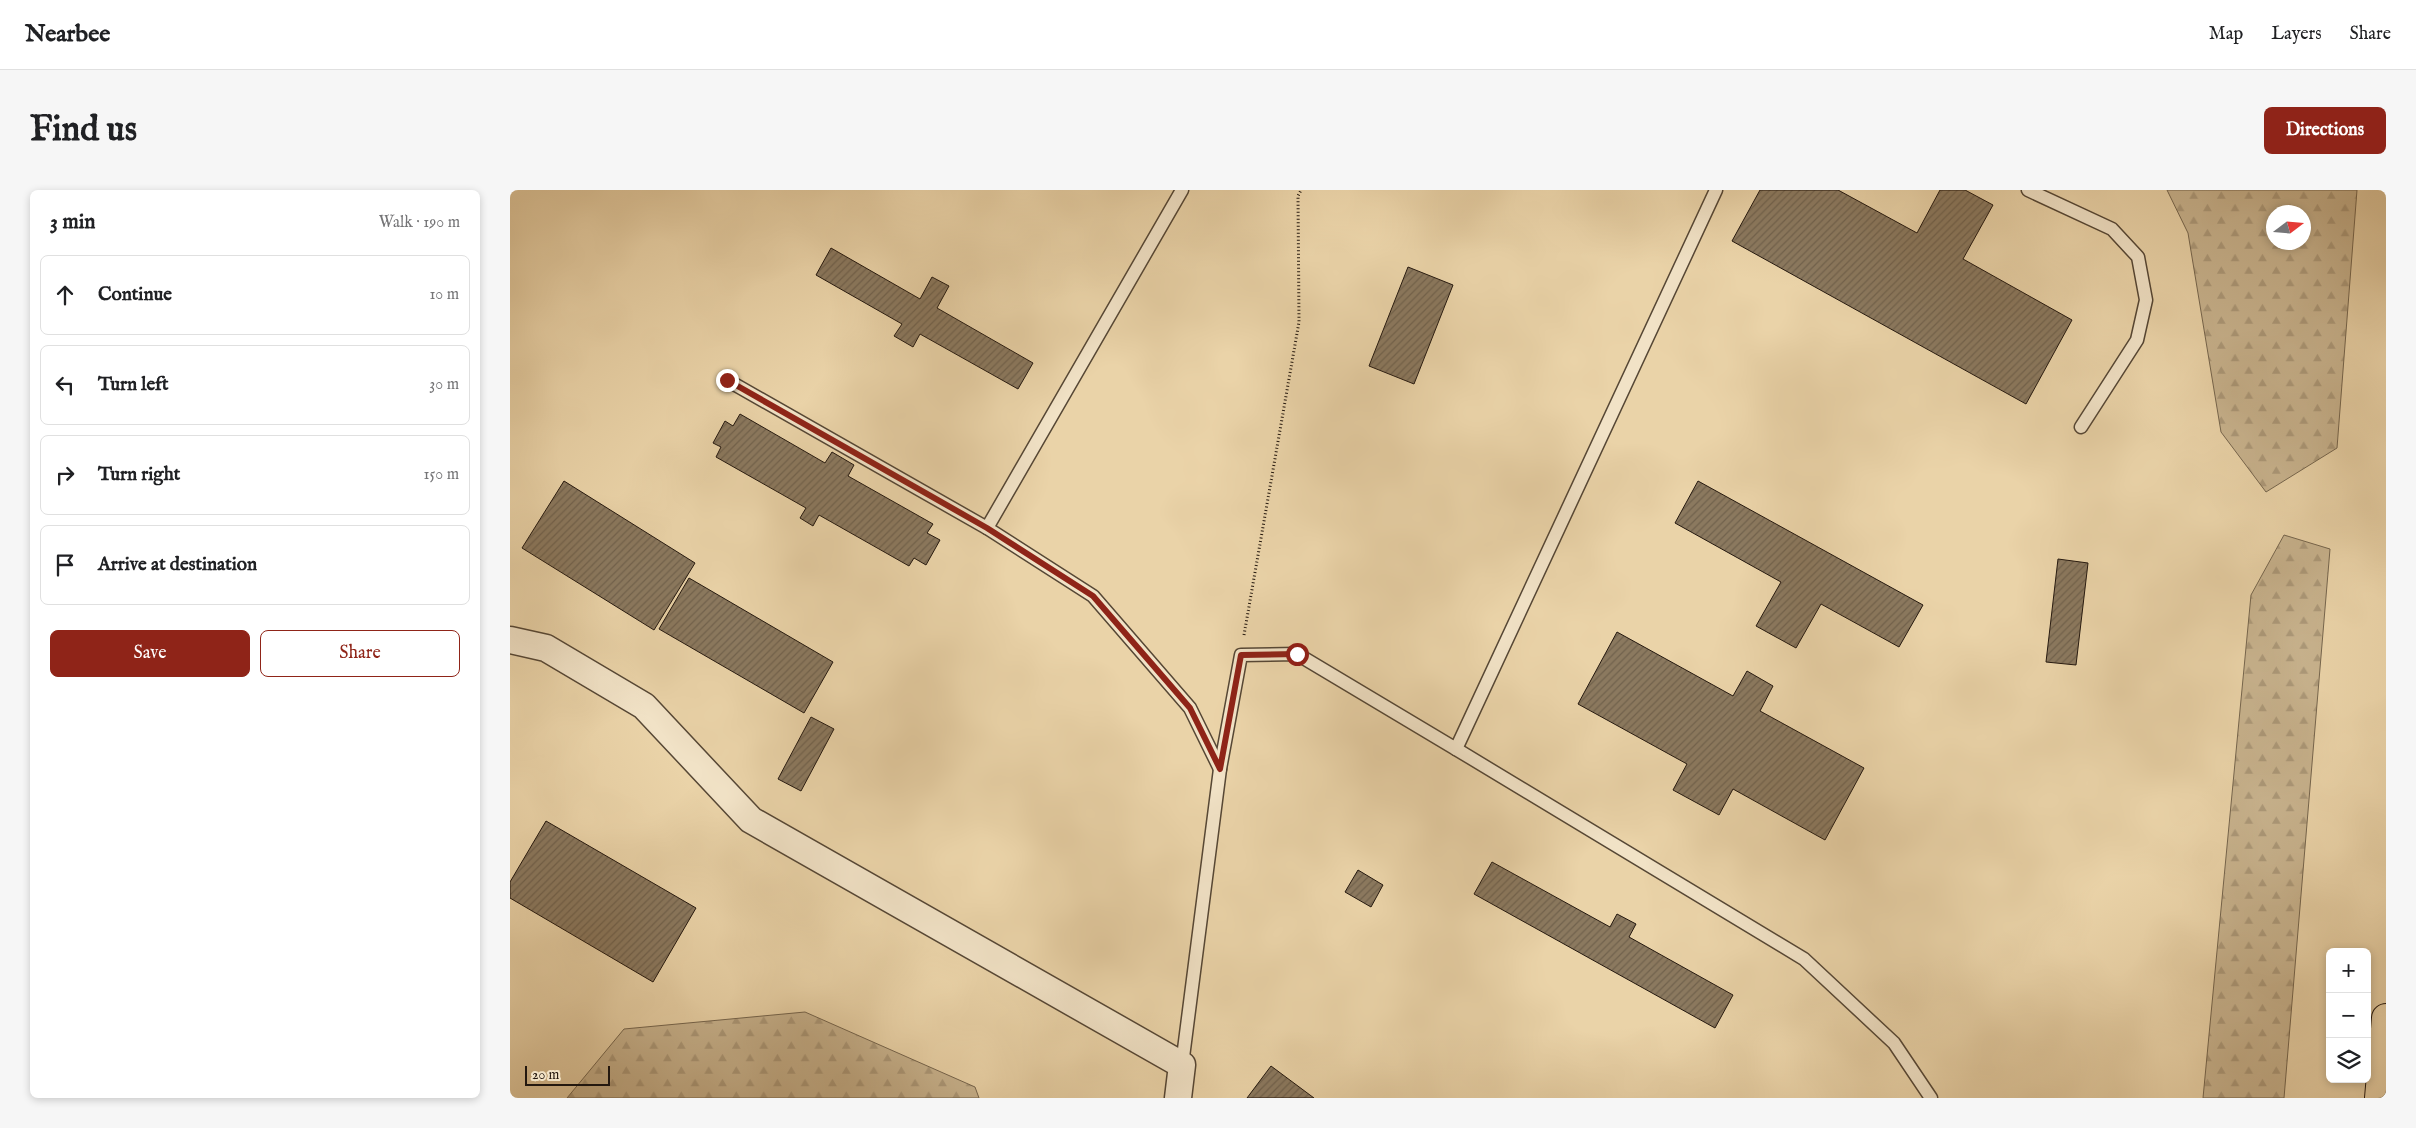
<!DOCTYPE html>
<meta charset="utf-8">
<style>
:root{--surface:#fff;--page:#f6f6f6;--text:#202124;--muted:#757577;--line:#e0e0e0;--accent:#8f2418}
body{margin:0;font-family:"IM FELL English",serif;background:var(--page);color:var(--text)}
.controls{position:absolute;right:15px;bottom:15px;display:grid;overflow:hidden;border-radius:8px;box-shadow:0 2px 8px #0003}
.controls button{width:45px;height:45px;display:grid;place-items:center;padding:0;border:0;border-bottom:1px solid var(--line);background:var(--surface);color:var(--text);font:25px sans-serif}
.compass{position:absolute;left:1756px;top:15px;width:45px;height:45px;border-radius:50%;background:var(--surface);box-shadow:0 2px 8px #0003;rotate:74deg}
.scale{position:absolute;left:15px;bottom:12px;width:85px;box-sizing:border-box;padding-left:5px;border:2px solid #24180f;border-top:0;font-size:14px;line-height:18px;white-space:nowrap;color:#24180f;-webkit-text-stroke:4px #f1e2c6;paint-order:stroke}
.stop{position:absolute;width:15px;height:15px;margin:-11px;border:4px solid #8f2418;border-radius:50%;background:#fff}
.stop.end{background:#8f2418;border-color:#fff;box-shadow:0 1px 5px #0008}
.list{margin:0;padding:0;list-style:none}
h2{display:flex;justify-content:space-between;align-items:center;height:65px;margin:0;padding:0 20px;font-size:21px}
h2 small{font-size:16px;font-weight:400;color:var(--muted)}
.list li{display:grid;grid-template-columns:32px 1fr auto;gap:15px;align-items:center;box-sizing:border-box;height:80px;margin:0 10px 10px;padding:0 10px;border:1px solid var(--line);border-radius:8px}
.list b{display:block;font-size:19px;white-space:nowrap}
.list em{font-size:16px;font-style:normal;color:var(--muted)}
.actions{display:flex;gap:10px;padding:15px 20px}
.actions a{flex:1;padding:11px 0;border:1px solid var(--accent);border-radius:8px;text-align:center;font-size:18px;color:var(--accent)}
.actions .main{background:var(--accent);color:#fff}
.icon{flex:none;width:28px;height:28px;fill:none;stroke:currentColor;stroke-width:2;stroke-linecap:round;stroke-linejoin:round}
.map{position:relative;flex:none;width:1876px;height:908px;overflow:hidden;border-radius:8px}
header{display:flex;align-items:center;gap:30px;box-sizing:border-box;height:70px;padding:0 25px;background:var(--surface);border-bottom:1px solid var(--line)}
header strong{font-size:24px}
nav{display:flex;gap:28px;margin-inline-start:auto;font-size:18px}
.intro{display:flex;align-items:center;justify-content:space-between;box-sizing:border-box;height:120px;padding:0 30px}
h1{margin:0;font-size:35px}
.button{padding:12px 22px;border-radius:8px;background:var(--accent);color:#fff;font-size:18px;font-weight:700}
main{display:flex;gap:30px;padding:0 30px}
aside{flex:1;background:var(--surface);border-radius:8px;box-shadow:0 2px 8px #0003}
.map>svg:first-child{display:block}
.forest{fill:url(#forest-firs);stroke:#76664e;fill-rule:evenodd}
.building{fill:url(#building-hatch);stroke:#24180f}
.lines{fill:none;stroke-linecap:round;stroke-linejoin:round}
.lane-casing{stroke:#564735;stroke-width:15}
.street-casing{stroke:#564735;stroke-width:29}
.highway-casing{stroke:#24180f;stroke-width:30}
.path{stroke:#24180f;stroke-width:3;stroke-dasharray:1 2.5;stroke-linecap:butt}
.lane{stroke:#f1e2c6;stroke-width:12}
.street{stroke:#f1e2c6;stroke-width:26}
.highway{stroke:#ead3a8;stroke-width:28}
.route{stroke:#8f2418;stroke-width:6}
</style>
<header>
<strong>Nearbee</strong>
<nav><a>Map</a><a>Layers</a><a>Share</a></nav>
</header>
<div class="intro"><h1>Find us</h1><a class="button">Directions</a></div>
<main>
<aside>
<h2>3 min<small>Walk · 190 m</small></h2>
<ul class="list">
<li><svg class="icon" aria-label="ahead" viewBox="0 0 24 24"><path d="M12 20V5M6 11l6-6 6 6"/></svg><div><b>Continue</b></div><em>10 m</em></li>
<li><svg class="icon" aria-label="left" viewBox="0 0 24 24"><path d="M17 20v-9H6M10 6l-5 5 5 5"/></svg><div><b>Turn left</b></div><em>30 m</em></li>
<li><svg class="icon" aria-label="right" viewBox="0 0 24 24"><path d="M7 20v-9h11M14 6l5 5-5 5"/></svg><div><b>Turn right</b></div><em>150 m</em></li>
<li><svg class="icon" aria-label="arrive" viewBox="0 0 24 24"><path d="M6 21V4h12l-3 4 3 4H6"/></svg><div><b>Arrive at destination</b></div></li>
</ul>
<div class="actions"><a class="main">Save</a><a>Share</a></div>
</aside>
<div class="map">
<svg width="1876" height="908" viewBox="0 0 1876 908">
<defs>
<pattern id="forest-firs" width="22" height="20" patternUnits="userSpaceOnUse" patternTransform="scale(1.25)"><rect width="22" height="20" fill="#c8b38e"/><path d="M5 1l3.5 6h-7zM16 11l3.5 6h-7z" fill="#ac9979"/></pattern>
<pattern id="building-hatch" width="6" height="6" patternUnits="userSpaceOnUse" patternTransform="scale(1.25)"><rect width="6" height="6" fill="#8b795f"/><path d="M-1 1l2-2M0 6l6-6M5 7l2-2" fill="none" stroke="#71624d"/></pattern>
</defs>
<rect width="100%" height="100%" fill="#ead3a8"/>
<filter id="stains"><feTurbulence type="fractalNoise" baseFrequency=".004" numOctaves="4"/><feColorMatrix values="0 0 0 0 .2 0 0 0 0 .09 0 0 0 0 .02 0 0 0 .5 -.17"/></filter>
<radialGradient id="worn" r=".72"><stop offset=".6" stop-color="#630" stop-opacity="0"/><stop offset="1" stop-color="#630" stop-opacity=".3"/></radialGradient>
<g class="forest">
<path d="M 1657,0 L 1847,0 L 1827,258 L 1756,302 L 1711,242 L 1678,43 ZM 1764,22 L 1794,22 L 1794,52 L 1764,52 Z"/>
<polygon points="1774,345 1820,359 1774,908 1693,908 1741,405"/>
<polygon points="295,822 465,897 469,908 57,908 114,839"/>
</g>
<g class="building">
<polygon points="1250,0 1328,0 1407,43 1430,0 1455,0 1483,15 1453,69 1562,130 1516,214 1222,51"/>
<polygon points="321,58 410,109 422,87 439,96 427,118 523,173 508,199 410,144 403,157 384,146 392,134 306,85"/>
<polygon points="898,77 943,95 904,194 859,176"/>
<polygon points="230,224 315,273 322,262 344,275 338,286 423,334 417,343 430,350 416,375 404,368 399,376 309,325 303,336 290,328 296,318 206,267 211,257 203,253 215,231 223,236"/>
<polygon points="54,291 185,373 144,440 12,358"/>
<polygon points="1188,291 1413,415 1389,457 1311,414 1286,458 1246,436 1271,392 1165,333"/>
<polygon points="1548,369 1578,373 1566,475 1536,472"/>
<polygon points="179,388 323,472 294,523 149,439"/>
<polygon points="1107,442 1223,506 1237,481 1263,496 1250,521 1354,578 1315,650 1223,599 1209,625 1163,600 1177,574 1068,514"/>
<polygon points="301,527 324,539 291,601 268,589"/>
<polygon points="36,631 186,718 143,792 0,708 0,692"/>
<polygon points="982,672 1100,737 1107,724 1126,734 1119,747 1223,805 1205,838 964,704"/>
<polygon points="848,680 873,695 861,717 835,702"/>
<polygon points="761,876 804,908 737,908"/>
</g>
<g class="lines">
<g class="lane-casing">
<g id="lane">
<polyline points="672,0 477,338 583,406 680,518 710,579"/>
<polyline points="1518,0 1602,39 1628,67 1636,110 1627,150 1571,237"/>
<polyline points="217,190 477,338"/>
<polyline points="946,559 1294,769 1384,853 1421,908"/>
<polyline points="672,875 710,579 731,465 787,464 946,559 1206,0"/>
</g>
</g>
<g class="street-casing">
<polyline id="street" points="0,450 36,458 134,516 241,630 672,875 668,908"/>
</g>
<g class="highway-casing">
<polyline id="highway" points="1869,908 1876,828"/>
</g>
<polyline class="path" points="734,445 789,132 788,6 791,0"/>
<use href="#lane" class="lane"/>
<use href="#street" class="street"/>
<use href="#highway" class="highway"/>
</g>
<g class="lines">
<polyline class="route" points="217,190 477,338 583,406 680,518 710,579 731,465 787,464"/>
</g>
<rect width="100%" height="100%" filter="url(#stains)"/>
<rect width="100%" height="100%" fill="url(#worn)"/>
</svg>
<div class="controls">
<button>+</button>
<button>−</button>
<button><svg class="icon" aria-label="layers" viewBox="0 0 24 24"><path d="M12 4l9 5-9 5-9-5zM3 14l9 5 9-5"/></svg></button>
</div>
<svg class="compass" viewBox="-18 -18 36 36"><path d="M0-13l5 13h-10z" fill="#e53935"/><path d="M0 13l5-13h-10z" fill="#757577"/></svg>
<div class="scale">20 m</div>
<div class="stop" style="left:787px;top:464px"></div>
<div class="stop end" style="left:217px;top:190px"></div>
</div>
</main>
